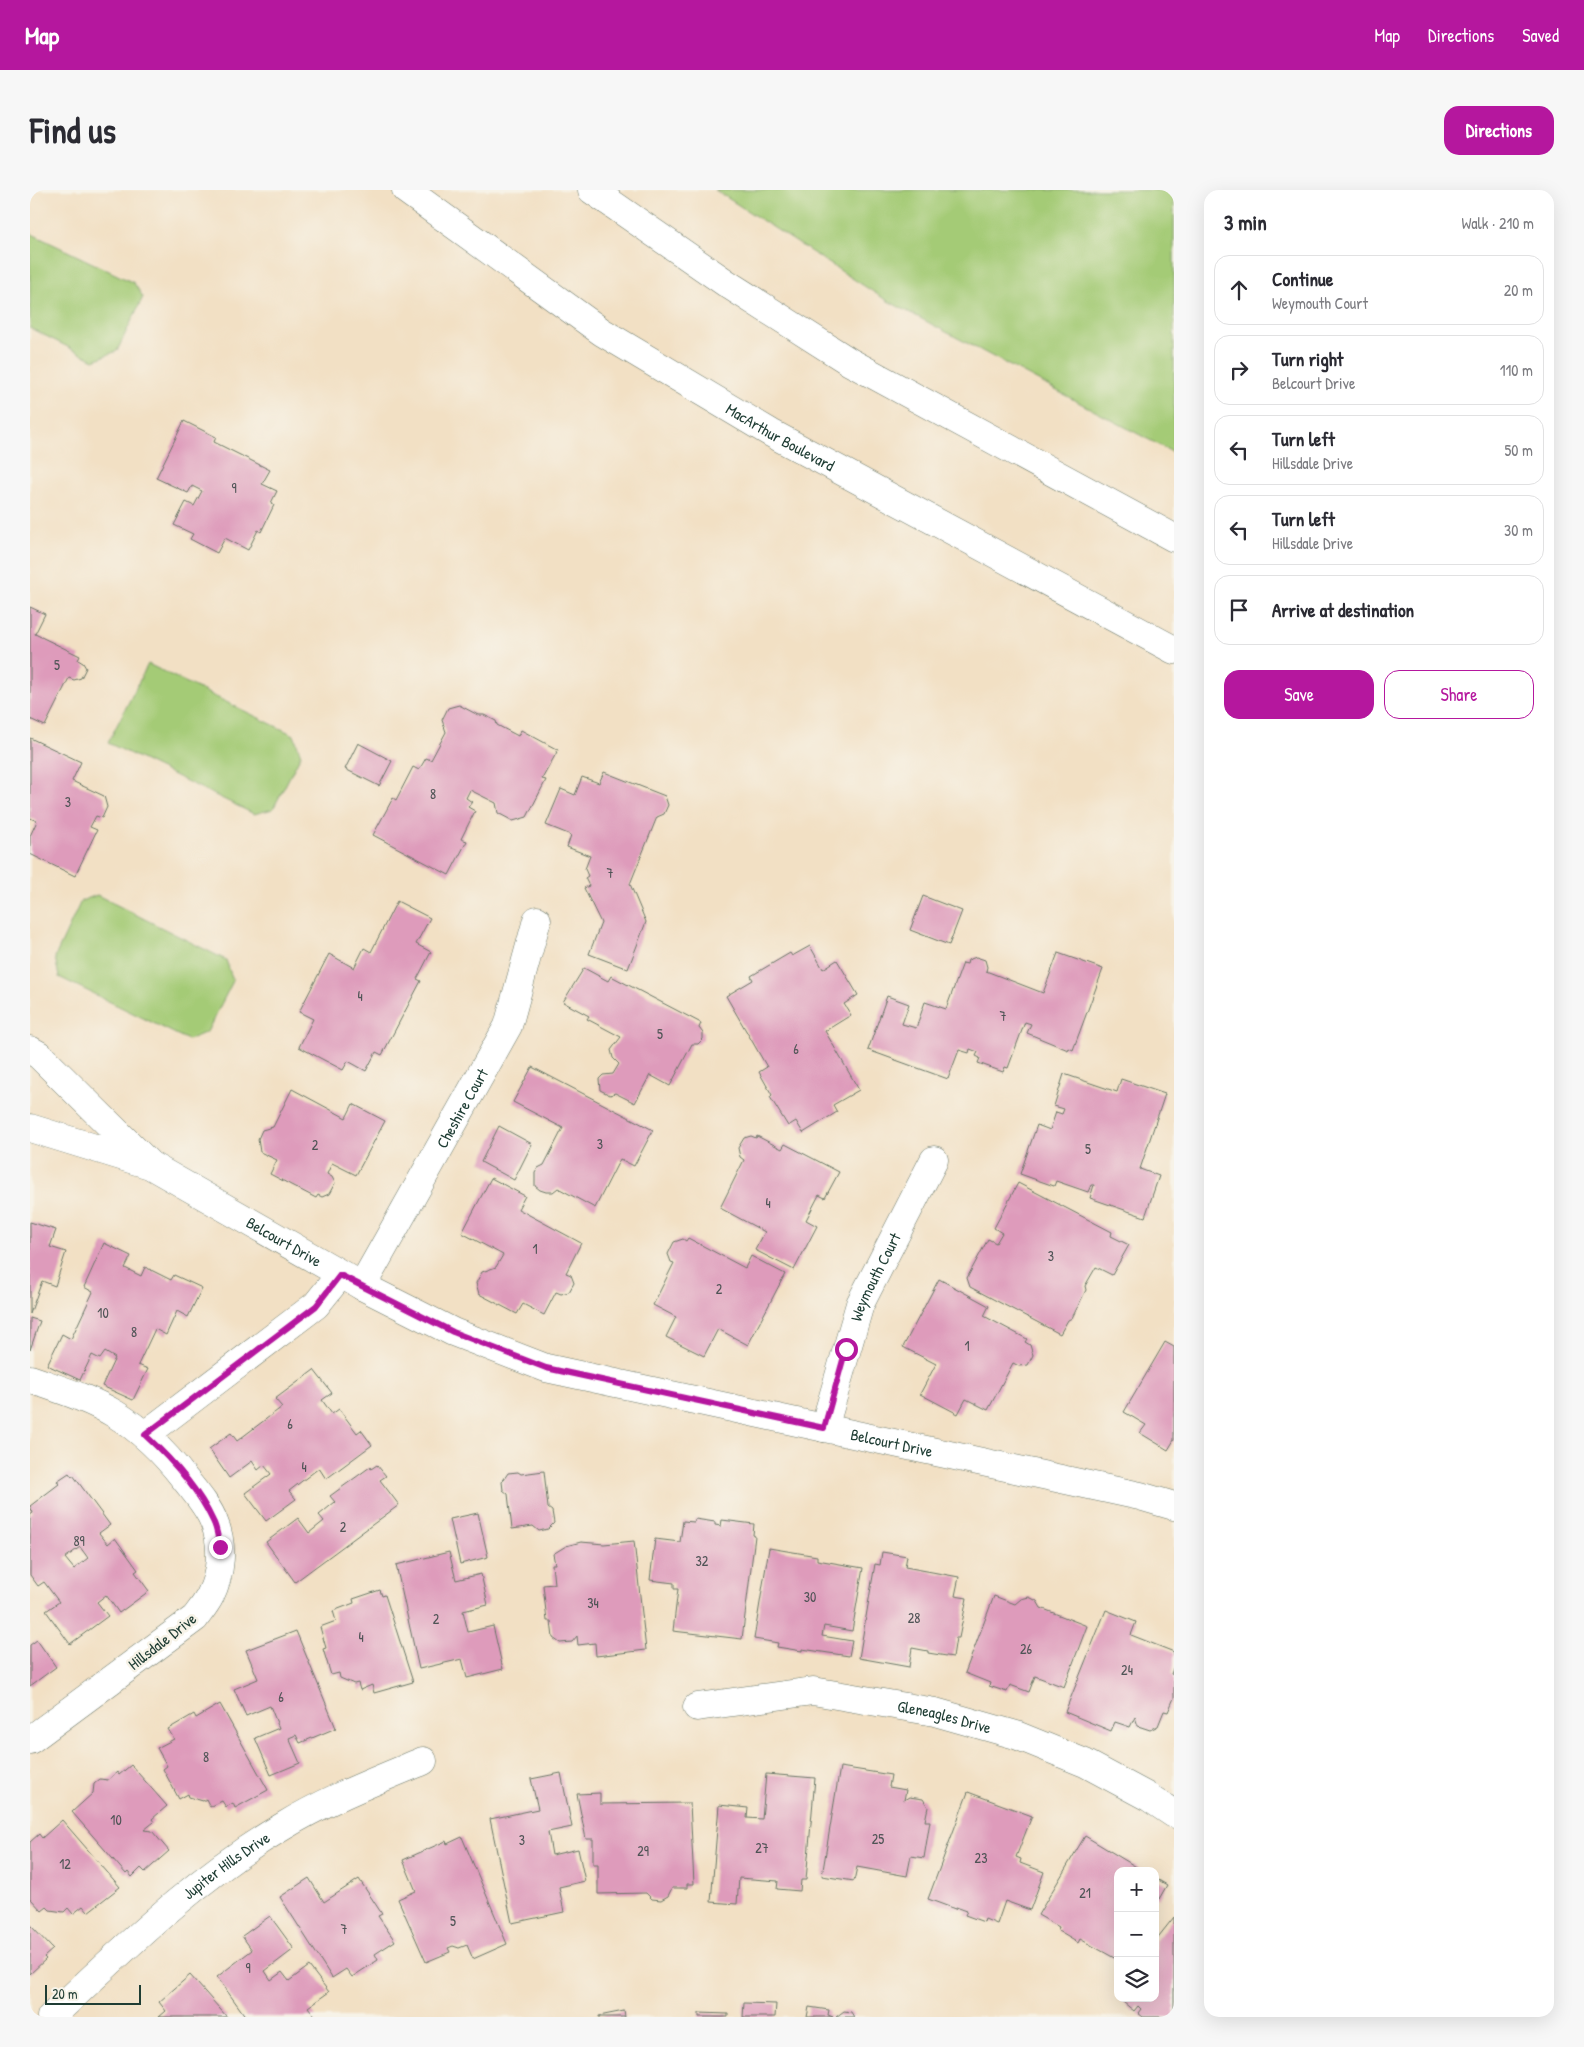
<!DOCTYPE html>
<meta charset="utf-8">
<style>
:root{--surface:#fff;--page:#f7f7f7;--text:#2b2b33;--muted:#7c7c81;--line:#e1e1e2;--accent:#b5179e}
body{margin:0;font-family:"Patrick Hand",sans-serif;background:var(--page);color:var(--text)}
.controls{position:absolute;right:15px;bottom:15px;display:grid;overflow:hidden;border-radius:10px;box-shadow:0 5px 20px #0002}
.controls button{width:45px;height:45px;display:grid;place-items:center;padding:0;border:0;border-bottom:1px solid var(--line);background:var(--surface);color:var(--text);font:25px sans-serif}
.scale{position:absolute;left:15px;bottom:12px;width:96px;box-sizing:border-box;padding-left:5px;border:2px solid #1f3d34;border-top:0;font-size:14px;line-height:18px;white-space:nowrap;color:#1f3d34;-webkit-text-stroke:4px #f7f3e8;paint-order:stroke}
.stop{position:absolute;width:15px;height:15px;margin:-11px;border:4px solid #b5179e;border-radius:50%;background:#fff}
.stop.end{background:#b5179e;border-color:#fff;box-shadow:0 1px 5px #0008}
.list{margin:0;padding:0;list-style:none}
h2{display:flex;justify-content:space-between;align-items:center;height:65px;margin:0;padding:0 20px;font-size:21px}
h2 small{font-size:16px;font-weight:400;color:var(--muted)}
.list li{display:grid;grid-template-columns:32px 1fr auto;gap:15px;align-items:center;box-sizing:border-box;height:70px;margin:0 10px 10px;padding:0 10px;border:1px solid var(--line);border-radius:15px}
.list b{display:block;font-size:19px;white-space:nowrap}
.list p{margin:0;font-size:16px;white-space:nowrap;color:var(--muted)}
.list em{font-size:16px;font-style:normal;color:var(--muted)}
.actions{display:flex;gap:10px;padding:15px 20px}
.actions a{flex:1;padding:11px 0;border:1px solid var(--accent);border-radius:15px;text-align:center;font-size:18px;color:var(--accent)}
.actions .main{background:var(--accent);color:#fff}
.icon{flex:none;width:28px;height:28px;fill:none;stroke:currentColor;stroke-width:2;stroke-linecap:round;stroke-linejoin:round}
.map{position:relative;flex:none;width:1144px;height:1827px;overflow:hidden;border-radius:15px}
header{display:flex;align-items:center;gap:30px;box-sizing:border-box;height:70px;padding:0 25px;background:var(--accent);color:#fff}
header strong{font-size:24px}
nav{display:flex;gap:28px;margin-inline-start:auto;font-size:18px}
.intro{display:flex;align-items:center;justify-content:space-between;box-sizing:border-box;height:120px;padding:0 30px}
h1{margin:0;font-size:35px}
.button{padding:12px 22px;border-radius:15px;background:var(--accent);color:#fff;font-size:18px;font-weight:700}
main{display:flex;gap:30px;padding:0 30px}
aside{flex:1;background:var(--surface);border-radius:15px;box-shadow:0 5px 20px #0002}
.map>svg:first-child{display:block}
.green{fill:#a4cb76;stroke:#628455}
.building{fill:#de9bbb;fill-rule:evenodd}
.lines{fill:none;stroke-linecap:round;stroke-linejoin:round}
.minor-casing{stroke:#697666;stroke-width:29}
.major-casing{stroke:#697666;stroke-width:29}
.minor{stroke:#fff;stroke-width:28}
.major{stroke:#fff;stroke-width:28}
.route{stroke:#b5179e;stroke-width:6}
.labels{text-anchor:middle;stroke-width:5;stroke-linejoin:round;paint-order:stroke}
.number-label{font-size:14px;fill:#4f5456}
.street-label{font-size:16px;fill:#1f3d34;stroke:#f7f3e8}
</style>
<header>
<strong>Map</strong>
<nav><a>Map</a><a>Directions</a><a>Saved</a></nav>
</header>
<div class="intro"><h1>Find us</h1><a class="button">Directions</a></div>
<main>
<div class="map">
<svg width="1144" height="1827" viewBox="0 0 1144 1827">
<rect width="100%" height="100%" fill="#f7f3e8"/>
<filter id="ink" filterUnits="userSpaceOnUse"><feTurbulence type="fractalNoise" baseFrequency=".02" numOctaves="2"/><feDisplacementMap in="SourceGraphic" scale="10" xChannelSelector="R" yChannelSelector="G"/><feConvolveMatrix kernelMatrix="1 2 1 2 8 2 1 2 1" color-interpolation-filters="sRGB"/></filter>
<filter id="wash" filterUnits="userSpaceOnUse"><feTurbulence type="fractalNoise" baseFrequency=".0096" numOctaves="4" result="noise"/><feDisplacementMap in="SourceGraphic" scale="20" xChannelSelector="R" yChannelSelector="G"/><feGaussianBlur stdDeviation="1.12" result="paint"/><feColorMatrix in="noise" values="0 0 0 0 0 0 0 0 0 0 0 0 0 0 0 0 0 1.4 0 .05"/><feComposite in="paint" operator="in"/></filter>
<g filter="url(#wash)">
<rect width="100%" height="100%" fill="#f2e0c4"/>
<g class="green">
<polygon points="685,0 1144,0 1144,263 856,110"/>
<polygon points="0,43 104,93 113,107 87,161 64,170 0,138"/>
<polygon points="118,474 264,545 271,565 243,619 224,624 78,553"/>
<polygon points="67,705 196,770 203,791 177,842 158,850 29,787 25,767 51,711"/>
</g>
<g id="blocks">
<g class="building">
<polygon points="154,231 186,247 184,252 240,280 232,294 247,301 241,313 244,315 231,342 228,340 218,360 195,348 187,363 160,349 163,344 144,335 156,312 164,316 172,301 162,296 158,303 126,288"/>
<polygon points="0,417 15,424 5,444 50,466 48,470 53,473 56,478 51,488 44,490 39,488 15,536 0,529"/>
<polygon points="429,515 448,525 454,525 466,531 467,535 488,546 491,540 528,560 512,589 516,590 497,627 483,631 468,623 466,613 440,600 436,608 442,612 438,617 445,621 431,649 437,651 419,685 343,645 363,608 366,610 383,577 389,580 396,568 401,570 416,542 412,530 418,518"/>
<polygon points="0,548 51,572 42,591 74,606 77,617 72,628 66,626 60,637 67,640 45,686 0,664 0,646 7,631 0,628"/>
<polygon points="328,553 362,571 349,596 315,579"/>
<polygon points="574,582 635,606 638,615 634,624 627,627 600,694 616,732 598,779 559,764 571,733 554,698 559,696 555,688 558,686 555,679 560,666 537,657 541,645 516,635 531,599 545,605 552,587 569,593"/>
<polygon points="893,706 932,721 919,755 880,740"/>
<polygon points="367,711 400,728 386,754 401,762 387,789 391,791 352,865 346,862 336,881 318,871 313,880 269,857 283,829 269,822 299,764 324,778 334,758 341,762"/>
<polygon points="780,756 793,779 807,770 828,805 814,814 821,825 795,841 829,900 803,915 807,922 773,943 766,931 758,936 740,907 742,905 729,882 737,877 696,806 723,790 721,786 760,763 762,766"/>
<polygon points="1028,763 1073,779 1043,860 1039,858 1038,860 997,843 1001,834 995,832 978,878 975,877 973,882 948,873 950,868 946,866 948,862 940,859 939,863 929,860 918,889 838,860 857,806 879,814 872,834 886,838 895,812 916,819 933,773 937,774 938,770 946,767 955,770 957,777 956,781 1013,803"/>
<polygon points="554,778 578,791 581,786 671,833 669,838 673,843 673,849 668,854 662,854 640,896 620,885 605,913 585,903 580,905 570,900 569,889 573,885 583,884 589,874 583,868 581,860 591,847 557,829 559,826 533,812"/>
<polygon points="502,877 623,940 604,976 590,969 565,1018 528,998 523,1002 516,1002 510,1000 505,996 505,983 508,978 514,975 533,938 483,912"/>
<polygon points="1034,884 1087,902 1091,889 1135,904 1110,979 1129,986 1115,1027 1060,1008 1064,995 1061,995 1058,1002 1026,991 1024,996 990,984 1007,935 1020,940 1026,922 1032,924 1034,919 1024,916"/>
<polygon points="262,899 316,928 323,914 355,931 326,985 302,973 297,984 302,987 305,993 299,1004 292,1007 288,1005 286,1008 240,984 247,970 230,962 228,949 232,940 243,937"/>
<polygon points="469,936 502,954 484,990 451,972"/>
<polygon points="721,946 726,948 727,946 752,959 755,954 809,982 795,1008 789,1005 776,1030 787,1036 764,1080 725,1060 735,1042 690,1018 714,970 710,967 708,958 714,948"/>
<polygon points="461,988 495,1006 488,1019 551,1053 536,1083 541,1085 544,1093 539,1102 531,1104 526,1102 514,1125 493,1114 487,1124 449,1104 446,1093 452,1082 466,1077 473,1065 432,1043"/>
<polygon points="988,993 1082,1042 1081,1046 1099,1055 1082,1085 1066,1077 1055,1096 1056,1100 1042,1128 1038,1130 1030,1144 940,1097 937,1088 958,1049 966,1053 972,1043 964,1038"/>
<polygon points="0,1032 26,1040 20,1057 36,1062 25,1096 12,1091 0,1124"/>
<polygon points="658,1048 715,1078 721,1066 755,1084 718,1155 688,1139 674,1166 636,1147 646,1127 623,1115 644,1073 641,1072 638,1064 644,1052 653,1049 656,1051"/>
<polygon points="74,1053 101,1066 95,1078 111,1086 115,1077 141,1090 144,1085 172,1098 158,1127 147,1121 136,1145 125,1139 108,1175 118,1179 103,1210 72,1196 85,1168 75,1162 70,1169 62,1165 50,1190 17,1175 32,1144 41,1149 63,1102 54,1097"/>
<polygon points="909,1089 959,1116 954,1126 997,1149 995,1152 1000,1155 1003,1165 998,1175 989,1176 983,1173 958,1220 936,1209 928,1224 890,1204 906,1174 873,1157"/>
<polygon points="0,1128 10,1131 0,1160"/>
<polygon points="1135,1152 1144,1157 1144,1250 1138,1260 1110,1243 1116,1235 1094,1222"/>
<polygon points="284,1180 302,1203 292,1210 302,1224 309,1219 327,1243 331,1240 342,1255 296,1289 289,1278 259,1301 266,1309 236,1331 215,1303 241,1284 234,1275 228,1280 222,1271 199,1288 179,1259 201,1243 207,1251 252,1217 245,1209"/>
<polygon points="347,1275 356,1286 350,1290 369,1315 265,1392 236,1352 268,1328 279,1343 294,1331 289,1325 305,1312 300,1306 340,1277 341,1279"/>
<polygon points="514,1281 518,1318 522,1321 524,1333 518,1339 509,1341 503,1336 482,1339 478,1304 473,1300 472,1292 478,1283 488,1282 491,1284"/>
<path d="M 39,1283 L 42,1287 L 43,1285 L 80,1335 L 69,1343 L 78,1354 L 85,1348 L 108,1380 L 105,1382 L 119,1401 L 89,1423 L 76,1405 L 67,1412 L 78,1426 L 40,1454 L 16,1421 L 29,1412 L 14,1392 L 8,1396 L 0,1385 L 0,1325 L 3,1323 L 0,1316 L 29,1294 L 27,1291 ZM 50,1357 L 58,1368 L 44,1379 L 35,1368 Z"/>
<polygon points="448,1323 458,1367 430,1374 420,1329"/>
<polygon points="665,1329 685,1332 685,1335 691,1336 692,1330 724,1334 723,1345 725,1346 712,1449 643,1441 648,1399 644,1399 644,1393 620,1390 625,1349 650,1352 653,1331 664,1332"/>
<polygon points="604,1351 616,1460 566,1466 565,1453 548,1455 547,1446 542,1452 530,1453 523,1448 521,1431 517,1431 513,1395 524,1394 522,1374 525,1374 523,1364 536,1356 551,1352 574,1354"/>
<polygon points="739,1358 787,1366 787,1370 833,1378 822,1441 794,1436 792,1446 822,1451 819,1466 772,1459 772,1461 747,1457 748,1453 724,1449"/>
<polygon points="419,1362 426,1390 451,1384 458,1415 433,1421 438,1442 463,1436 473,1479 437,1488 432,1469 389,1479 366,1375"/>
<polygon points="852,1362 877,1366 875,1377 929,1387 925,1406 937,1408 929,1448 926,1448 923,1467 898,1463 898,1461 882,1458 879,1477 829,1468 845,1374 850,1375"/>
<polygon points="350,1400 352,1406 355,1405 383,1492 344,1503 342,1495 330,1500 328,1493 324,1494 310,1488 309,1483 301,1485 293,1459 296,1458 290,1437 306,1431 303,1421 324,1413 323,1409"/>
<polygon points="964,1406 985,1414 991,1409 999,1407 1007,1411 1011,1418 1057,1436 1034,1497 1005,1486 999,1502 980,1495 977,1502 959,1496 960,1493 935,1483"/>
<polygon points="1076,1420 1106,1432 1101,1445 1144,1462 1144,1476 1141,1484 1144,1485 1144,1508 1138,1522 1134,1521 1128,1536 1120,1540 1108,1536 1105,1527 1100,1537 1085,1532 1081,1541 1035,1522"/>
<polygon points="266,1441 306,1538 270,1553 266,1545 259,1548 270,1573 241,1585 225,1548 249,1538 240,1516 216,1526 204,1499 228,1489 216,1460"/>
<polygon points="7,1450 26,1477 0,1496 0,1455"/>
<polygon points="190,1514 238,1600 205,1618 203,1613 196,1617 192,1611 180,1617 176,1609 173,1611 159,1607 158,1604 149,1609 133,1579 137,1576 127,1558 144,1549 138,1539 164,1524 166,1528"/>
<polygon points="101,1575 137,1616 122,1629 124,1632 114,1640 122,1641 139,1661 115,1682 111,1678 102,1687 98,1682 96,1684 42,1622 63,1603 64,1594 70,1589 78,1590 87,1582 89,1585"/>
<polygon points="810,1577 861,1585 859,1597 876,1600 874,1610 879,1607 893,1609 898,1617 895,1631 900,1631 894,1668 881,1666 877,1686 827,1677 824,1691 792,1686"/>
<polygon points="531,1583 542,1637 518,1642 522,1665 548,1659 555,1691 529,1697 534,1722 482,1733 460,1629 508,1619 501,1589"/>
<polygon points="736,1584 785,1588 776,1690 771,1690 770,1701 747,1699 748,1691 709,1688 707,1714 681,1712 689,1615 718,1618 717,1628 732,1629"/>
<polygon points="938,1602 1002,1626 986,1667 991,1669 990,1673 1014,1682 1000,1720 975,1711 967,1734 955,1729 954,1732 935,1725 937,1721 926,1717 925,1719 898,1709"/>
<polygon points="570,1603 570,1614 660,1613 664,1694 657,1694 657,1698 642,1698 638,1706 631,1710 622,1709 616,1703 568,1704 568,1674 563,1674 563,1649 556,1649 547,1604"/>
<polygon points="32,1630 90,1697 58,1722 53,1716 43,1724 38,1718 34,1722 20,1720 17,1717 12,1721 0,1708 0,1652 9,1644 12,1648"/>
<polygon points="1055,1646 1113,1681 1088,1681 1088,1770 1050,1749 1048,1753 1028,1741 1029,1737 1008,1725"/>
<polygon points="432,1647 477,1754 443,1769 437,1755 429,1758 423,1756 418,1758 420,1762 396,1772 368,1709 386,1701 373,1670 416,1651 417,1654"/>
<polygon points="279,1688 294,1712 329,1689 352,1724 348,1726 365,1751 345,1764 348,1770 322,1787 316,1779 302,1788 250,1707"/>
<polygon points="1125,1688 1137,1695 1129,1709 1125,1706"/>
<polygon points="240,1726 264,1759 235,1781 241,1790 252,1782 259,1791 279,1776 299,1802 278,1817 286,1827 216,1827 187,1787 222,1760 212,1746"/>
<polygon points="1144,1727 1144,1827 1113,1827 1108,1823 1111,1819 1108,1816 1104,1821 1088,1808 1125,1808 1125,1751"/>
<polygon points="0,1735 23,1759 14,1767 16,1769 0,1784"/>
<polygon points="160,1785 197,1827 129,1827 136,1821 129,1812"/>
<polygon points="714,1813 746,1814 745,1827 713,1827"/>
<polygon points="779,1817 799,1820 798,1825 803,1827 777,1827"/>
<polygon points="594,1821 595,1827 569,1827 569,1826"/>
<polygon points="814,1821 821,1822 824,1827 806,1827"/>
<polygon points="669,1823 698,1824 698,1827 669,1827"/>
</g>
</g>
</g>
<g filter="url(#ink)">
<use href="#blocks" fill-opacity="0" stroke="#697666" stroke-width="1"/>
<g class="lines">
<g class="minor-casing">
<g id="minor">
<polyline points="0,860 9,865 117,972"/>
<path id="s1" d="M 0,938 L 120,975 L 332,1096 L 423,1142 L 516,1178 L 1110,1306 L 1144,1316"/>
<path id="s2" d="M 332,1096 L 478,836 L 507,730"/>
<path d="M 0,1189 C 28,1199 59,1208 85,1224 C 113,1241 134,1262 154,1288 C 165,1302 178,1316 184,1332 C 194,1355 191,1384 180,1406 C 176,1414 170,1421 165,1428 L 0,1550"/>
<path id="s3" d="M 794,1238 L 830,1114 L 904,970"/>
<polyline points="115,1245 286,1115 310,1085"/>
<path id="s4" d="M 667,1517 L 783,1501 L 905,1522 L 986,1545 L 1055,1573 L 1120,1608 L 1144,1624"/>
<path id="s5" d="M 21,1827 C 94,1759 165,1688 252,1637 C 296,1610 345,1591 393,1571"/>
</g>
</g>
<g class="major-casing">
<g id="major">
<path id="s6" d="M 376,0 L 572,142 L 741,243 L 1144,460"/>
<polyline points="562,0 696,93 820,172 1144,348"/>
</g>
</g>
<use href="#minor" class="minor"/>
<use href="#major" class="major"/>
</g>
</g>
<g class="lines" filter="url(#ink)">
<path class="route" d="M 190,1357 C 188,1349 187,1338 183,1331 C 169,1300 140,1268 115,1245 L 286,1116 L 310,1085 L 423,1142 L 516,1178 L 794,1238 L 816,1159"/>
</g>
<g class="labels">
<g class="number-label">
<text x="204" y="303">9</text>
<text x="27" y="480">5</text>
<text x="403" y="609">8</text>
<text x="38" y="617">3</text>
<text x="580" y="688">7</text>
<text x="330" y="811">4</text>
<text x="973" y="831">7</text>
<text x="630" y="849">5</text>
<text x="766" y="864">6</text>
<text x="570" y="959">3</text>
<text x="285" y="960">2</text>
<text x="1058" y="964">5</text>
<text x="738" y="1018">4</text>
<text x="505" y="1064">1</text>
<text x="1021" y="1071">3</text>
<text x="689" y="1104">2</text>
<text x="73" y="1128">10</text>
<text x="104" y="1147">8</text>
<text x="937" y="1161">1</text>
<text x="260" y="1239">6</text>
<text x="274" y="1282">4</text>
<text x="313" y="1342">2</text>
<text x="49" y="1356">89</text>
<text x="672" y="1376">32</text>
<text x="780" y="1412">30</text>
<text x="563" y="1418">34</text>
<text x="884" y="1433">28</text>
<text x="406" y="1434">2</text>
<text x="331" y="1452">4</text>
<text x="996" y="1464">26</text>
<text x="1097" y="1485">24</text>
<text x="251" y="1512">6</text>
<text x="176" y="1572">8</text>
<text x="86" y="1635">10</text>
<text x="848" y="1654">25</text>
<text x="492" y="1655">3</text>
<text x="732" y="1663">27</text>
<text x="613" y="1666">29</text>
<text x="951" y="1673">23</text>
<text x="35" y="1679">12</text>
<text x="1055" y="1708">21</text>
<text x="423" y="1736">5</text>
<text x="314" y="1744">7</text>
<text x="218" y="1783">9</text>
</g>
<g class="street-label">
<text dy="6" stroke="none"><textPath href="#s6" startOffset="449">MacArthur Boulevard</textPath></text>
<text dy="6" stroke="none"><textPath href="#s2" startOffset="204">Cheshire Court</textPath></text>
<text dy="6" stroke="none"><textPath href="#s1" startOffset="280">Belcourt Drive</textPath></text>
<text dy="6" stroke="none"><textPath href="#s3" startOffset="160">Weymouth Court</textPath></text>
<text dy="6" stroke="none"><textPath href="#s1" startOffset="925">Belcourt Drive</textPath></text>
<text transform="translate(132 1451) rotate(-38)" y="6">Hillsdale Drive</text>
<text dy="6" stroke="none"><textPath href="#s4" startOffset="251">Gleneagles Drive</textPath></text>
<text dy="6" stroke="none"><textPath href="#s5" startOffset="232">Jupiter Hills Drive</textPath></text>
</g>
</g>
</svg>
<div class="controls">
<button>+</button>
<button>−</button>
<button><svg class="icon" aria-label="layers" viewBox="0 0 24 24"><path d="M12 4l9 5-9 5-9-5zM3 14l9 5 9-5"/></svg></button>
</div>
<div class="scale">20 m</div>
<div class="stop" style="left:816px;top:1159px"></div>
<div class="stop end" style="left:190px;top:1357px"></div>
</div>
<aside>
<h2>3 min<small>Walk · 210 m</small></h2>
<ul class="list">
<li><svg class="icon" aria-label="ahead" viewBox="0 0 24 24"><path d="M12 20V5M6 11l6-6 6 6"/></svg><div><b>Continue</b><p>Weymouth Court</p></div><em>20 m</em></li>
<li><svg class="icon" aria-label="right" viewBox="0 0 24 24"><path d="M7 20v-9h11M14 6l5 5-5 5"/></svg><div><b>Turn right</b><p>Belcourt Drive</p></div><em>110 m</em></li>
<li><svg class="icon" aria-label="left" viewBox="0 0 24 24"><path d="M17 20v-9H6M10 6l-5 5 5 5"/></svg><div><b>Turn left</b><p>Hillsdale Drive</p></div><em>50 m</em></li>
<li><svg class="icon" aria-label="left" viewBox="0 0 24 24"><path d="M17 20v-9H6M10 6l-5 5 5 5"/></svg><div><b>Turn left</b><p>Hillsdale Drive</p></div><em>30 m</em></li>
<li><svg class="icon" aria-label="arrive" viewBox="0 0 24 24"><path d="M6 21V4h12l-3 4 3 4H6"/></svg><div><b>Arrive at destination</b></div></li>
</ul>
<div class="actions"><a class="main">Save</a><a>Share</a></div>
</aside>
</main>
